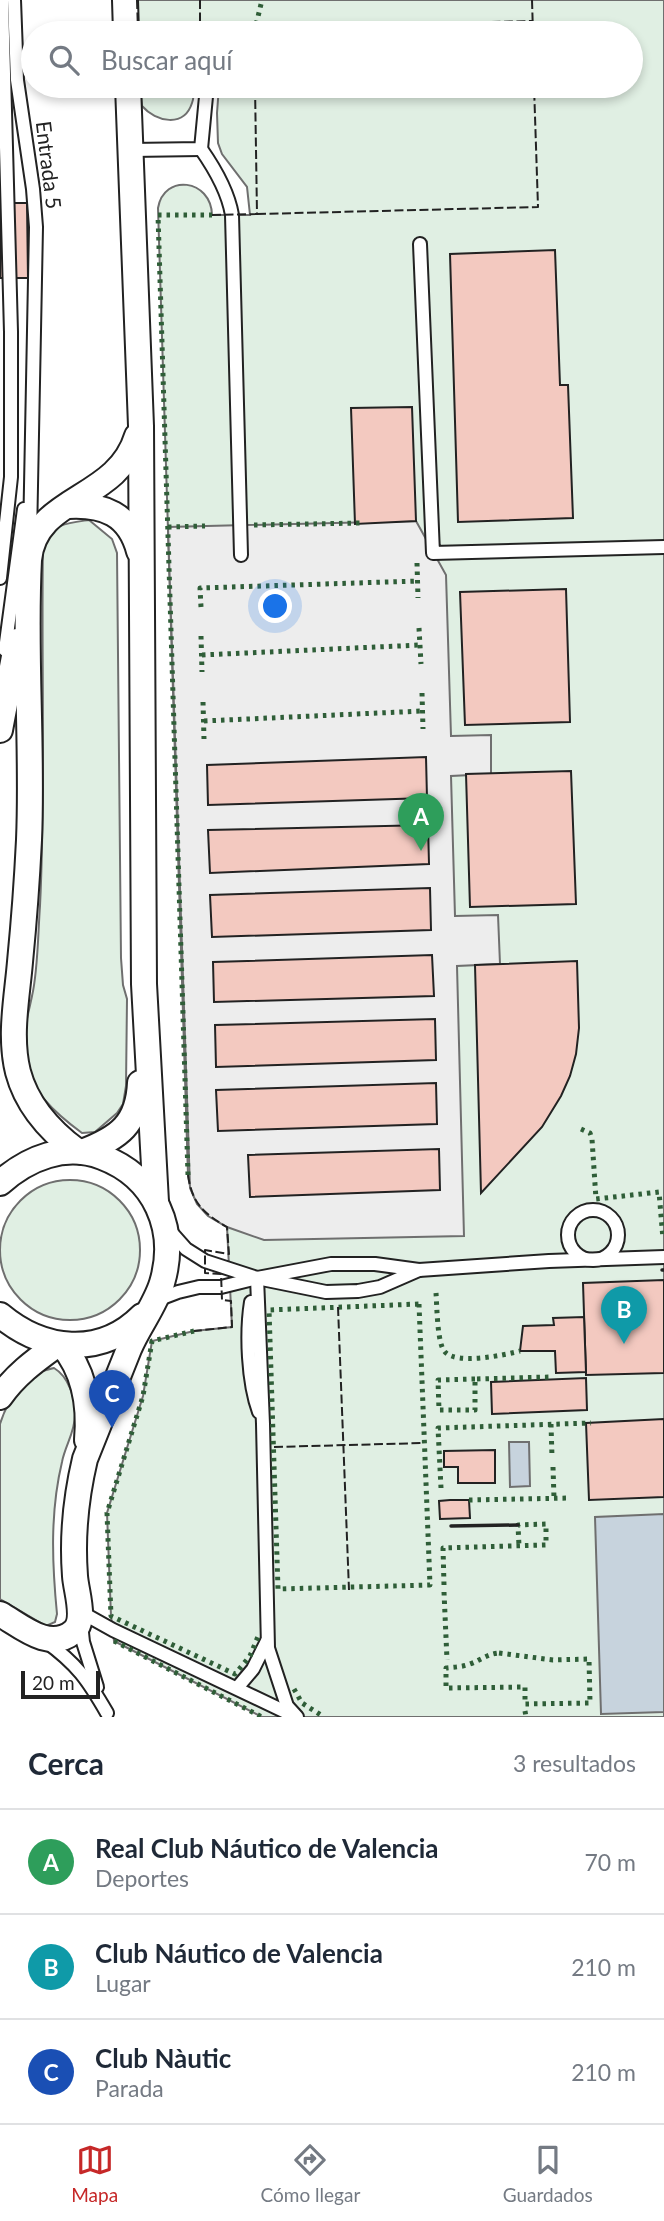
<!DOCTYPE html>
<html lang="es">
<meta charset="utf-8">
<style>
:root{--surface:#fff;--page:#f6f6f7;--text:#1f2937;--muted:#747a83;--line:#e0e1e3;--accent:#c62828}
body{margin:0;font-family:Lato,sans-serif;background:var(--page);color:var(--text)}
.scale{position:absolute;left:21px;bottom:18px;width:79px;box-sizing:border-box;padding-left:7px;border:4px solid #222;border-top:0;font-size:19px;line-height:24px;white-space:nowrap;color:#222;-webkit-text-stroke:5px #fff;paint-order:stroke}
.you{position:absolute;left:276px;top:607px;width:24px;height:24px;margin:-18px;border:5px solid #fff;border-radius:50%;background:#1a73e8;box-shadow:0 0 0 10px #1a73e833}
.badge{display:grid;place-items:center;width:46px;height:46px;border-radius:50%;background:var(--accent);color:#fff;font-size:23px;font-weight:700}
.pin{position:absolute;translate:-50% -58px;filter:drop-shadow(0 2px 4px #0008)}
.pin::after{content:'';position:absolute;top:37px;width:24px;height:21px;background:inherit;clip-path:polygon(0 0,100% 0,50% 100%)}
.list{margin:0;padding:0;list-style:none}
h2{display:flex;justify-content:space-between;align-items:center;height:91px;margin:0;padding:0 28px;font-size:30px}
h2 small{font-size:23px;font-weight:400;color:var(--muted)}
.list li{display:grid;grid-template-columns:46px 1fr auto;gap:21px;align-items:center;box-sizing:border-box;height:105px;padding:0 28px;border-top:2px solid var(--line)}
.list b{display:block;font-size:26px;white-space:nowrap}
.list p{margin:0;font-size:23px;white-space:nowrap;color:var(--muted)}
.list em{font-size:23px;font-style:normal;color:var(--muted)}
.icon{flex:none;width:38px;height:38px;fill:none;stroke:currentColor;stroke-width:2;stroke-linecap:round;stroke-linejoin:round}
.map{position:relative;flex:none;width:664px;height:1717px;overflow:hidden}
.search{position:absolute;background:var(--surface);box-shadow:0 4px 10px #0003;left:21px;right:21px;top:21px;height:77px;display:flex;align-items:center;gap:18px;box-sizing:border-box;padding:0 24px;border-radius:38px;color:var(--muted);font-size:26px}
.sheet{height:406px;background:var(--surface)}
nav{display:flex;justify-content:space-around;align-items:center;box-sizing:border-box;height:98px;border-top:2px solid var(--line);background:var(--surface);font-size:19px;color:var(--muted)}
nav a{display:grid;justify-items:center;gap:4px}
nav .on{color:var(--accent)}
.map>svg:first-child{display:block}
.green{fill:#e0efe3;stroke:#6f6f6f;stroke-width:2}
.parking{fill:#ededed;stroke:#6f6f6f;stroke-width:2}
.water{fill:#c7d3dd;stroke:#6f6f6f;stroke-width:2}
.building{fill:#f3c9c0;stroke:#222;stroke-width:2}
.lines{fill:none;stroke-linecap:round;stroke-linejoin:round}
.lane-casing{stroke:#222;stroke-width:16}
.street-casing{stroke:#222;stroke-width:28}
.lane{stroke:#fff;stroke-width:12}
.street{stroke:#fff;stroke-width:24}
.hedge{stroke:#2f5e38;stroke-width:5;stroke-dasharray:3.5 5;stroke-linecap:butt}
.fence{stroke:#222;stroke-width:2;stroke-dasharray:9 3.5;stroke-linecap:butt}
.wall{stroke:#222;stroke-width:3.5}
.labels{text-anchor:middle;stroke-width:5;stroke-linejoin:round;paint-order:stroke}
.street-label{font-size:21px;fill:#222;stroke:#fff}
</style>
<div class="map">
<svg width="664" height="1717" viewBox="0 0 664 1717">
<rect width="100%" height="100%" fill="#fff"/>
<g class="green">
<path d="M 137,0 L 664,0 L 664,1717 L 262,1717 L 114,1641 L 111,1616 L 107,1513 L 143,1396 L 152,1341 L 194,1331 L 232,1327 L 227,1227 C 203,1213 192,1203 188,1175 L 158,208 C 164,173 211,179 212,215 L 250,215 L 247,187 L 222,154 L 218,143 L 217,113 L 219,86 L 631,86 L 631,33 L 223,33 L 223,29 L 201,29 L 200,33 L 138,33 Z"/>
<path d="M 140,86 L 194,86 C 194,91 194,98 192,103 C 184,128 156,122 142,106 Z"/>
<path d="M 89,520 L 112,539 L 117,553 L 121,958 L 123,985 L 127,999 L 126,1086 L 123,1104 L 117,1113 L 95,1132 L 82,1133 C 56,1114 27,1089 24,1054 C 22,1033 28,1016 32,996 C 38,971 38,932 40,906 C 46,785 41,665 43,544 C 55,523 67,523 89,520 Z"/>
<circle cx="70" cy="1250" r="70"/>
<path d="M 54,1368 C 69,1377 75,1398 75,1415 C 75,1432 65,1446 62,1462 C 50,1512 52,1563 57,1614 L 55,1622 L 46,1626 L 0,1599 L 0,1424 C 8,1398 26,1373 54,1368 Z"/>
</g>
<polygon class="parking" points="416,521 446,575 451,736 491,735 491,774 451,776 455,916 498,915 500,964 457,966 464,1236 264,1240 227,1227 208,1216 197,1204 190,1188 168,527"/>
<g class="water">
<polygon points="509,1442 529,1442 530,1486 510,1487"/>
<polygon points="664,1514 664,1712 601,1714 595,1517"/>
</g>
<g class="building">
<polygon points="0,203 27,203 28,278 0,278"/>
<polygon points="555,250 560,385 568,385 573,518 458,522 450,254"/>
<polygon points="412,407 416,521 355,524 351,408"/>
<polygon points="566,589 570,722 465,725 460,592"/>
<polygon points="426,757 427,798 208,805 207,765"/>
<polygon points="571,771 576,904 470,907 466,774"/>
<polygon points="428,825 429,864 210,873 208,830"/>
<polygon points="430,888 431,930 212,937 210,895"/>
<polygon points="432,955 434,996 214,1002 213,962"/>
<polygon points="577,961 579,1028 576,1054 570,1076 561,1096 542,1127 481,1193 475,965"/>
<polygon points="435,1019 436,1060 216,1067 215,1025"/>
<polygon points="436,1083 437,1124 218,1131 216,1090"/>
<polygon points="439,1149 440,1190 250,1197 248,1155"/>
<polygon points="664,1280 664,1373 586,1375 583,1283"/>
<polygon points="584,1317 586,1372 556,1373 555,1351 520,1351 523,1326 554,1325 553,1318"/>
<polygon points="586,1378 587,1410 492,1414 491,1382"/>
<polygon points="664,1419 664,1497 589,1500 586,1423"/>
<polygon points="495,1450 495,1483 458,1483 458,1467 444,1467 444,1451"/>
<polygon points="450,1500 469,1500 470,1518 440,1519 439,1501"/>
</g>
<g class="lines">
<g class="lane-casing">
<g id="lane">
<polyline points="14,0 17,80 33,189 36,227 30,538"/>
<polyline points="211,33 212,29"/>
<path d="M 201,149 C 215,169 228,191 232,215 L 241,555"/>
<polyline points="131,150 201,149 207,86"/>
<polyline points="420,244 433,553 664,547"/>
<polyline points="0,578 11,477 11,332 2,0"/>
<polyline points="5,650 24,509"/>
<circle cx="593" cy="1235" r="25"/>
<polyline points="170,1231 186,1249 205,1261 257,1278 326,1292 358,1291 380,1287 419,1270"/>
<polyline points="257,1278 263,1424 268,1648 287,1706 297,1717"/>
<polyline points="157,1300 178,1292 199,1287 221,1287 257,1278 331,1264 375,1264 419,1270 549,1261 664,1257"/>
<path d="M 251,1302 C 246,1333 248,1382 259,1412"/>
<polyline points="79,1611 113,1630 292,1715"/>
<polyline points="81,1623 83,1642 97,1687"/>
<path d="M 45,1641 C 77,1664 88,1680 107,1713"/>
<polyline points="237,1688 253,1669 267,1641"/>
</g>
</g>
<g class="street-casing">
<g id="street">
<polyline points="125,0 126,33"/>
<polyline points="128,86 141,426 144,984 156,1202"/>
<path d="M 68,506 C 104,504 129,514 139,551"/>
<polyline points="0,730 17,641"/>
<path d="M 77,1151 C 50,1131 27,1106 18,1072 C 9,1036 17,998 20,962 C 24,921 27,881 29,840 C 33,747 24,653 29,560 C 35,495 117,502 137,436"/>
<path d="M 82,1152 C 119,1138 138,1124 140,1083"/>
<path d="M 0,1183 C 28,1158 65,1143 102,1157 C 155,1177 178,1229 162,1283 C 155,1306 138,1327 129,1349 C 114,1386 100,1422 85,1459 C 76,1497 72,1537 75,1576 C 76,1592 87,1621 73,1632 C 49,1652 20,1625 0,1614"/>
<path d="M 0,1315 C 43,1351 100,1358 142,1316"/>
<path d="M 62,1345 C 85,1372 90,1406 87,1440"/>
<path d="M 0,1397 C 16,1374 36,1360 58,1344"/>
</g>
</g>
<use href="#lane" class="lane"/>
<use href="#street" class="street"/>
<g class="hedge">
<polyline points="223,26 256,25 262,0"/>
<polyline points="254,525 360,523"/>
<polyline points="168,527 205,526"/>
<polyline points="417,563 418,598"/>
<polyline points="201,607 200,588 418,581"/>
<polyline points="419,628 421,664"/>
<polyline points="201,636 202,672"/>
<polyline points="202,655 420,645"/>
<polyline points="422,693 423,729"/>
<polyline points="203,702 204,739"/>
<polyline points="204,721 422,711"/>
<polyline points="581,1129 590,1133 592,1139 596,1199 659,1192 663,1239"/>
<polyline points="188,1175 158,215 212,215"/>
<path d="M 436,1293 C 437,1306 437,1344 445,1352 C 457,1365 505,1355 520,1351"/>
<polygon points="419,1304 430,1585 278,1589 269,1310"/>
<polyline points="194,1331 152,1341 143,1396 107,1513 111,1616 235,1674 250,1656 259,1634"/>
<polyline points="475,1379 438,1380 439,1410 475,1410 475,1379 550,1377"/>
<polyline points="551,1424 552,1457"/>
<polyline points="553,1467 554,1498"/>
<polyline points="441,1488 438,1428 591,1423"/>
<polyline points="469,1500 570,1498"/>
<polyline points="444,1585 443,1548 546,1545 546,1524 518,1525 519,1546"/>
<polyline points="444,1592 447,1660"/>
<polyline points="114,1641 262,1717"/>
<path d="M 499,1653 L 553,1660 L 589,1659 L 590,1703 L 525,1704 L 525,1687 L 446,1688 L 446,1668 C 454,1667 462,1667 470,1664 C 481,1660 487,1654 499,1653 Z"/>
<polyline points="294,1689 302,1703 324,1717"/>
<polyline points="525,1711 526,1717"/>
</g>
<g class="fence">
<polyline points="137,0 138,31 254,28 254,33"/>
<polyline points="200,0 200,29"/>
<polyline points="532,0 533,33"/>
<polyline points="254,28 532,21"/>
<polyline points="257,214 538,207 534,86"/>
<polyline points="212,215 257,214 255,86"/>
<path d="M 188,1175 C 192,1203 203,1213 227,1227 L 229,1254 L 205,1250 L 205,1273 L 221,1274 L 222,1300 L 231,1301 L 232,1327 L 194,1331"/>
<polyline points="338,1307 349,1590"/>
<polyline points="274,1447 424,1443"/>
</g>
<g class="wall">
<polyline points="662,1270 664,1270"/>
<polyline points="451,1526 518,1525"/>
</g>
</g>
<g class="labels">
<g class="street-label">
<text transform="translate(48 165) rotate(83)" y="7">Entrada 5</text>
</g>
</g>
</svg>
<div class="scale">20 m</div>
<div class="you"></div>
<div class="pin badge" style="left:421px;top:851px;background:#2e9e5b">A</div>
<div class="pin badge" style="left:624px;top:1344px;background:#0f9aa8">B</div>
<div class="pin badge" style="left:112px;top:1428px;background:#1a4fb4">C</div>
<div class="search"><svg class="icon" aria-label="search" viewBox="0 0 24 24"><circle cx="10" cy="10" r="6"/><path d="M15 15l6 6"/></svg>Buscar aquí</div>
</div>
<section class="sheet">
<h2>Cerca<small>3 resultados</small></h2>
<ul class="list">
<li><span class="badge" style="background:#2e9e5b">A</span><div><b>Real Club Náutico de Valencia</b><p>Deportes</p></div><em>70 m</em></li>
<li><span class="badge" style="background:#0f9aa8">B</span><div><b>Club Náutico de Valencia</b><p>Lugar</p></div><em>210 m</em></li>
<li><span class="badge" style="background:#1a4fb4">C</span><div><b>Club Nàutic</b><p>Parada</p></div><em>210 m</em></li>
</ul>
</section>
<nav>
<a class="on"><svg class="icon" aria-label="map" viewBox="0 0 24 24"><path d="M3 6l6-2 6 2 6-2v14l-6 2-6-2-6 2zM9 4v14M15 6v14"/></svg>Mapa</a>
<a><svg class="icon" aria-label="directions" viewBox="0 0 24 24"><path d="M12 3l9 9-9 9-9-9zM9 14v-3h6M13 9l2 2-2 2"/></svg>Cómo llegar</a>
<a><svg class="icon" aria-label="saved" viewBox="0 0 24 24"><path d="M7 4h10v16l-5-4-5 4z"/></svg>Guardados</a>
</nav>
